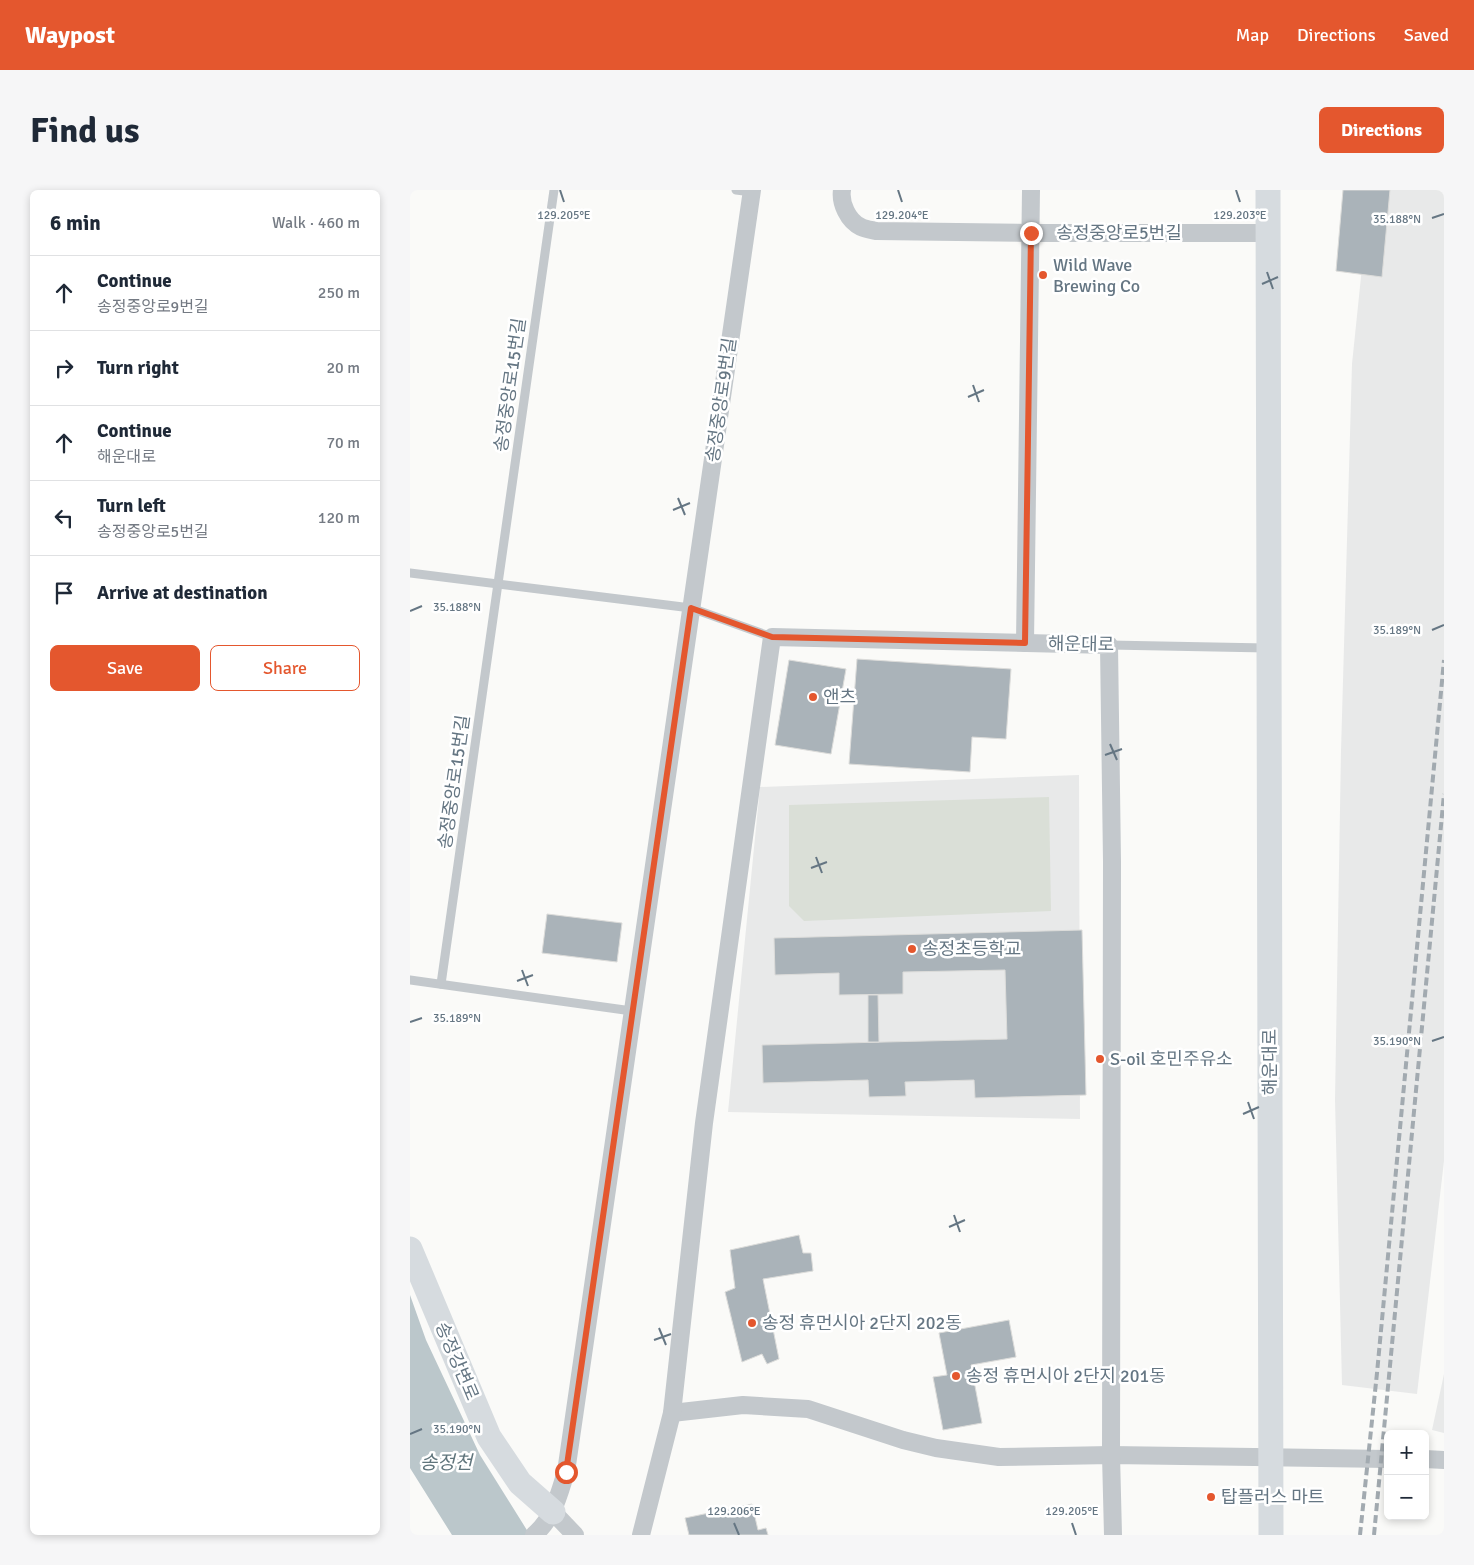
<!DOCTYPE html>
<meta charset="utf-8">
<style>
:root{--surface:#fff;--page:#f6f6f7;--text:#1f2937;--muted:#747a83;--line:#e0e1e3;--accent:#e4572e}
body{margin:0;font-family:Signika,"Noto Sans KR",sans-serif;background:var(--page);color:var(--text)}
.controls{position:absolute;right:15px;bottom:15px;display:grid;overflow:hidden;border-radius:8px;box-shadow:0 2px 8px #0003}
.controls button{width:45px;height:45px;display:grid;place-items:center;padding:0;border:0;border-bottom:1px solid var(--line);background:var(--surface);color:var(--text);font:25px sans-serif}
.stop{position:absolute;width:15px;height:15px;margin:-11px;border:4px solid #e4572e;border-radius:50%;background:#fff}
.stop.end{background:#e4572e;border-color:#fff;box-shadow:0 1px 5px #0008}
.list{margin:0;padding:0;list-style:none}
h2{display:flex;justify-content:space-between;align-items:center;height:65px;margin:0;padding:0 20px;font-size:21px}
h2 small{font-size:16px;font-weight:400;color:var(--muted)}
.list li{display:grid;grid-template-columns:32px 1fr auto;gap:15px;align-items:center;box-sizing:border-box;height:75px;padding:0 20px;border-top:1px solid var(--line)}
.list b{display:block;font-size:19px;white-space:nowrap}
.list p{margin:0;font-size:16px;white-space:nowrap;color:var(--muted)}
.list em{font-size:16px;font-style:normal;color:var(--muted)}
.actions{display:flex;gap:10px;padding:15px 20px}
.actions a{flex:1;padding:11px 0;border:1px solid var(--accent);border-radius:8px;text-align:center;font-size:18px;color:var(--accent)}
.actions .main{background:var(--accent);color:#fff}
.icon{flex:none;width:28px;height:28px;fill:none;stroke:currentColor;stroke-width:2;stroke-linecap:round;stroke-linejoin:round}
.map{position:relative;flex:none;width:1034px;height:1345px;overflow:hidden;border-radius:8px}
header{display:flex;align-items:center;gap:30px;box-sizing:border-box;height:70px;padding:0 25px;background:var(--accent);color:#fff}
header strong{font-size:24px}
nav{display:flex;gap:28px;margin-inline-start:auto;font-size:18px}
.intro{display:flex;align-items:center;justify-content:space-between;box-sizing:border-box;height:120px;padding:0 30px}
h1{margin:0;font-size:35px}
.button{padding:12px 22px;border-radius:8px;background:var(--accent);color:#fff;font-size:18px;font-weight:700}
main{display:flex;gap:30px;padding:0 30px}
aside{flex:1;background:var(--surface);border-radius:8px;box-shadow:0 2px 8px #0003}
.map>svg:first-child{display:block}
.built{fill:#e8e9e9}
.green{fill:#dadfd7}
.water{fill:#bbc7cb}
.building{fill:#aab3b9;stroke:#dcdcda}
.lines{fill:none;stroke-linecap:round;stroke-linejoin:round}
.lane{stroke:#c3c8cc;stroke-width:9}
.street{stroke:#c3c8cc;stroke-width:18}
.secondary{stroke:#d6dbdf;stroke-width:25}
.rail{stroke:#a2aab0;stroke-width:4;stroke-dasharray:8 4;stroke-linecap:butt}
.route{stroke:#e4572e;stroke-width:6}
.ticks{fill:none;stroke:#657683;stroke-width:2}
.poi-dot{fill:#e4572e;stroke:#fff;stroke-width:2}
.labels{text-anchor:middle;stroke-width:5;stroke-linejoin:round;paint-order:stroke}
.street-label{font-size:18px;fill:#657683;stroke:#fff}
.poi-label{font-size:18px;fill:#657683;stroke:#fff;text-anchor:start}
.water-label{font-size:19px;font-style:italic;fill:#60757c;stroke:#fff}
.ticks-label{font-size:12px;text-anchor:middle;fill:#657683;stroke:#fff;stroke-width:5;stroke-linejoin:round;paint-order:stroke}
</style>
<header>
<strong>Waypost</strong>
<nav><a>Map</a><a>Directions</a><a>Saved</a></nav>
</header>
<div class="intro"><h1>Find us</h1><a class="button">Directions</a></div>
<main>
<aside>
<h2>6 min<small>Walk · 460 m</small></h2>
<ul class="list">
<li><svg class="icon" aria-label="ahead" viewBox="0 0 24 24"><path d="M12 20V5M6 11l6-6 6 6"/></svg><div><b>Continue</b><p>송정중앙로9번길</p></div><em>250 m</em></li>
<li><svg class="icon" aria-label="right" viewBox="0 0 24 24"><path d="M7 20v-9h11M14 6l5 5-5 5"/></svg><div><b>Turn right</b></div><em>20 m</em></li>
<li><svg class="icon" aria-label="ahead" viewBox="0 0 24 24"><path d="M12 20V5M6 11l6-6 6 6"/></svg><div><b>Continue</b><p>해운대로</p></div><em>70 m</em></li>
<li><svg class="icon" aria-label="left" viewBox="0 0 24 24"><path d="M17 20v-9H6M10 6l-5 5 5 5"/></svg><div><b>Turn left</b><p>송정중앙로5번길</p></div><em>120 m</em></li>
<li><svg class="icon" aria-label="arrive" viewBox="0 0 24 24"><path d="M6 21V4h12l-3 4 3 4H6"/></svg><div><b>Arrive at destination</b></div></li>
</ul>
<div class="actions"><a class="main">Save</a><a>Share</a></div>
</aside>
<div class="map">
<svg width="1034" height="1345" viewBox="0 0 1034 1345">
<rect width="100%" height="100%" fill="#fafaf8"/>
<g class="built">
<polygon points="960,0 1034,0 1034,971 1007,1204 932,1195 925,910 931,561 942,174"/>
<polygon points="669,585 670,929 318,922 350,597"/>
<polygon points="1034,1184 1034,1243 1022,1240"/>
</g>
<polygon class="green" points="639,607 641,721 394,731 379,716 379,615"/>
<polygon class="water" points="0,1105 16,1150 70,1265 120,1345 42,1345 0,1278"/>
<g class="building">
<polygon points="933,0 980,0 972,87 926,81"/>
<polygon points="447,469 601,479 596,549 562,547 560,582 439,574"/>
<polygon points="379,470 436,479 421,564 365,555"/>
<polygon points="137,724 212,733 207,772 132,763"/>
<polygon points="672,740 676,905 565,908 564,890 495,892 496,906 459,907 458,890 353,893 352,855 597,849 595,780 493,782 493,804 429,805 429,783 365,785 364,748"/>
<polygon points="458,805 468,805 469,852 458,852"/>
<polygon points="389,1045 393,1063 401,1063 403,1081 353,1089 369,1169 357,1174 352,1164 332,1172 315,1102 325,1098 320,1060"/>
<polygon points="599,1130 606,1167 561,1175 572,1233 533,1240 523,1187 537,1185 529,1143"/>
<polygon points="342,1314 348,1340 356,1338 358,1345 279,1345 275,1328"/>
</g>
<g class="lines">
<g class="lane">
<polyline points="326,0 342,2"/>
<polyline points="0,383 281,418 362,447"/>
<polyline points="699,455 857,458"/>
<polyline points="0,790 222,821"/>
<polyline points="31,794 144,0"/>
</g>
<g class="street">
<path d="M 432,0 C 430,13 438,31 451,37 C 455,39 462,40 466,41 L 621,43 L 858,43"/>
<polyline points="615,453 621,0"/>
<polyline points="262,1223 333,1215 398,1219 493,1250 526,1258 589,1267 701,1265 978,1269"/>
<polyline points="1015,1269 1034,1270"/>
<polyline points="143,1322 165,1345"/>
<path d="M 124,1345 C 144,1327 148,1307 156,1282 L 342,0"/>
<polyline points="231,1345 262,1223 294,933 362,447 699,455 702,671 701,1265 703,1345"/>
</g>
<g class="secondary">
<polyline points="858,0 861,1345"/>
<polyline points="0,1059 79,1247 110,1293 143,1322"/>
</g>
<g class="rail">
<polyline points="950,1345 967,1183 1034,470"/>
<polyline points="964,1345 1034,604"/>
</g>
</g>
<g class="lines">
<polyline class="route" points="156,1282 281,418 362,447 615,453 621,43"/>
</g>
<path class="ticks" d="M 150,0 L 154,12M 488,0 L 492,12M 826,0 L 830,12M 1022,28 L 1034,24M 857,82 L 863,99M 852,94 L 868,87M 563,195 L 569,212M 558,207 L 574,200M 268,308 L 275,325M 263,320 L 280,313M 0,421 L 12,416M 1022,440 L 1034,435M 700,554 L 707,570M 695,565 L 712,559M 406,667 L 412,683M 401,678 L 417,672M 112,780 L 118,796M 107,791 L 123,785M 0,832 L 12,828M 1022,851 L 1034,847M 838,912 L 844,929M 833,924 L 849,917M 544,1025 L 550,1042M 539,1037 L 555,1030M 249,1138 L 256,1155M 244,1150 L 261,1144M 0,1244 L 12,1239M 324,1333 L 329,1345M 662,1333 L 666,1345"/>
<g class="poi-dot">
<circle cx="633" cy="85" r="5"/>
<circle cx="403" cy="507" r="5"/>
<circle cx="502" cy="759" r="5"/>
<circle cx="690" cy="869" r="5"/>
<circle cx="342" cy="1133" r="5"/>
<circle cx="546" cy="1186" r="5"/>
<circle cx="801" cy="1307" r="5"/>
</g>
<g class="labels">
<g class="street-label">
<text x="709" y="49">송정중앙로5번길</text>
<text transform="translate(100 195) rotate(-82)" y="6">송정중앙로15번길</text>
<text transform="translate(311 210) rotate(-82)" y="6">송정중앙로9번길</text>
<text transform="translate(671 454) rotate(1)" y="6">해운대로</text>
<text transform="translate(44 592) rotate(-82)" y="6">송정중앙로15번길</text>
<text transform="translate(860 872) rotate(-90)" y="6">해운대로</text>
<text transform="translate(47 1171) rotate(67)" y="6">송정강변로</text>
</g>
<g class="poi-label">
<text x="643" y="81">Wild Wave<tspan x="643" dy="21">Brewing Co</tspan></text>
<text x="413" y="513">앤츠</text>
<text x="512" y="765">송정초등학교</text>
<text x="700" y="875">S-oil 호민주유소</text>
<text x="352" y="1139">송정 휴먼시아 2단지 202동</text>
<text x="556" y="1192">송정 휴먼시아 2단지 201동</text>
<text x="811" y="1313">탑플러스 마트</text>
</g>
<g class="water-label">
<text x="36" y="1279">송정천</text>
</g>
</g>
<g class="ticks-label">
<text x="154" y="29">129.205°E</text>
<text x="492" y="29">129.204°E</text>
<text x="830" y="29">129.203°E</text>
<text x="987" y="33">35.188°N</text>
<text x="47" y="421">35.188°N</text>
<text x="987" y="444">35.189°N</text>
<text x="47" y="832">35.189°N</text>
<text x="987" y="855">35.190°N</text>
<text x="47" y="1243">35.190°N</text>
<text x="324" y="1325">129.206°E</text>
<text x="662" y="1325">129.205°E</text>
</g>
</svg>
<div class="controls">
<button>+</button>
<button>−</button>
</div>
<div class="stop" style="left:156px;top:1282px"></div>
<div class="stop end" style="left:621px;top:43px"></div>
</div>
</main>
